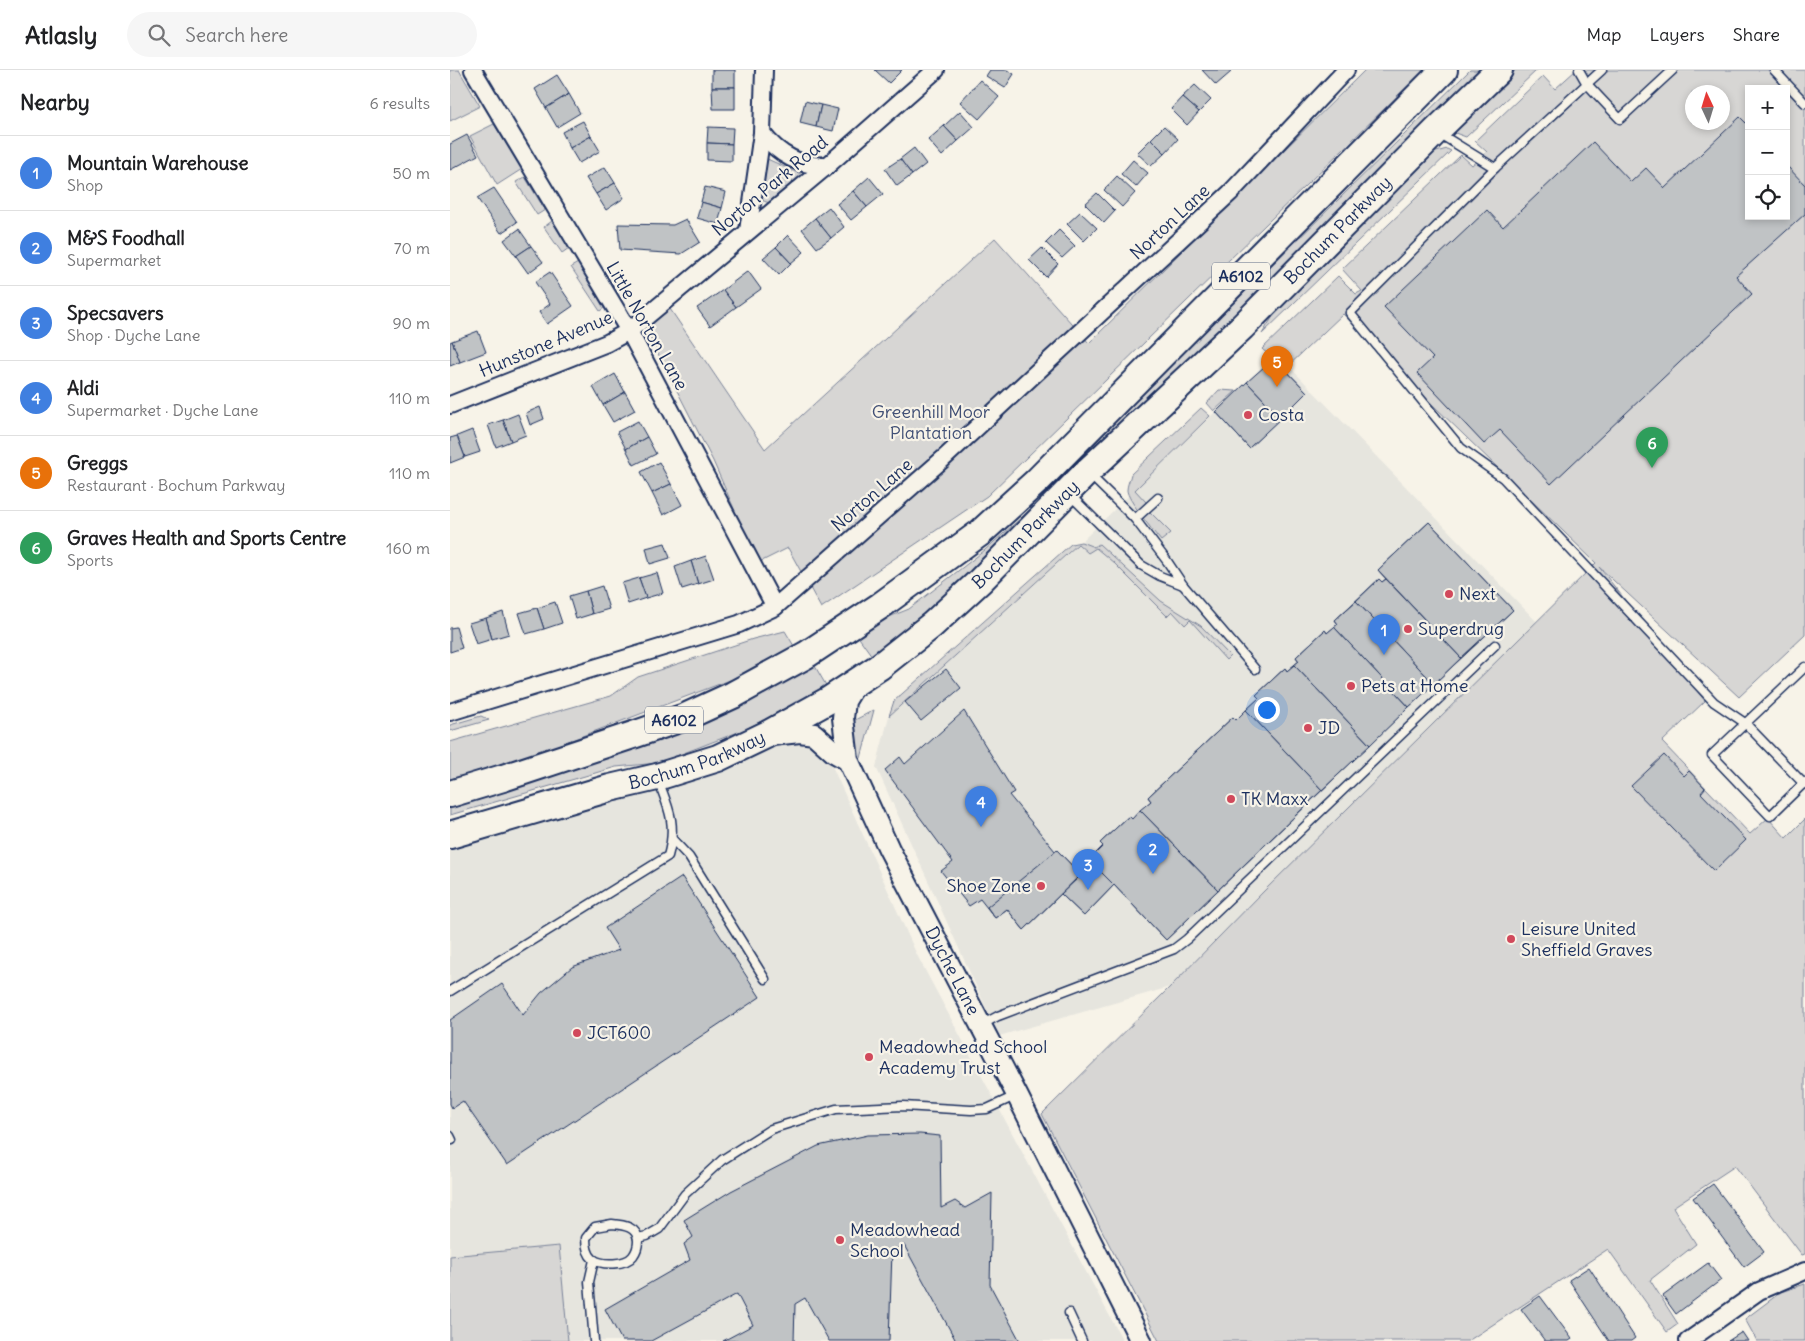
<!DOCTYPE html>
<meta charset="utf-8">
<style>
:root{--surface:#fff;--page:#f6f6f6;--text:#202124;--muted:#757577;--line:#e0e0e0;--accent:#b45309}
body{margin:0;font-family:Delius,sans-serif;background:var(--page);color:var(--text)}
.controls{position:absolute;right:15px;top:15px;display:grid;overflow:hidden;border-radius:0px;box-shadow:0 2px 8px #0003}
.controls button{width:45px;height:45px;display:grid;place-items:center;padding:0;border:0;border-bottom:1px solid var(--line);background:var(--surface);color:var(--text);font:25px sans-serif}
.compass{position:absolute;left:1235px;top:15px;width:45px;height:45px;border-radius:50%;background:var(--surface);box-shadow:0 2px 8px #0003;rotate:356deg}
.you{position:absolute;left:816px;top:639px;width:18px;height:18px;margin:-12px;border:4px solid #fff;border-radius:50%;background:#1a73e8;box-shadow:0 0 0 8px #1a73e833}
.badge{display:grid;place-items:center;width:32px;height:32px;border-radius:50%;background:var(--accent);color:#fff;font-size:16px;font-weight:700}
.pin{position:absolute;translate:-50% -41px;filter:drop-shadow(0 1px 2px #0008)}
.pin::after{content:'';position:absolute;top:26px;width:18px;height:15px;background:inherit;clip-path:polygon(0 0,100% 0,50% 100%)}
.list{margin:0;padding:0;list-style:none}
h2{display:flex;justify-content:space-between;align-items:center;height:65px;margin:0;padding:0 20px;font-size:21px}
h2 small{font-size:16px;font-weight:400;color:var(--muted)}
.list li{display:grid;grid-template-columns:32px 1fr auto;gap:15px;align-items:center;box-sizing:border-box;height:75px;padding:0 20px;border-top:1px solid var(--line)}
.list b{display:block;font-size:19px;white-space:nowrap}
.list p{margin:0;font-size:16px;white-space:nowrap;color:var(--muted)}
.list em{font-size:16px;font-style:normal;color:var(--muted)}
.icon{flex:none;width:28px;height:28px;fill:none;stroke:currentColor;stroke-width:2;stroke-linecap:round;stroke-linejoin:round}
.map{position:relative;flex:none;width:1355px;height:1271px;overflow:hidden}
header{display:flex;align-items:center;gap:30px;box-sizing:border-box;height:70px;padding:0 25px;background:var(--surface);border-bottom:1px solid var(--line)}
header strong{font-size:24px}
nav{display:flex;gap:28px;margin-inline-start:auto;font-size:18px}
.search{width:350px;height:45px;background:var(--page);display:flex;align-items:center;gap:12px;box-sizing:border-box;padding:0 18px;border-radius:28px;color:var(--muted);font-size:19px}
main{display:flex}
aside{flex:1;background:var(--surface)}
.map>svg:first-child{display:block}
.built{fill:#e6e5de}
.green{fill:#d7d6d4;stroke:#798299;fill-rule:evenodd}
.building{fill:#c0c3c5;stroke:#1b2f5e}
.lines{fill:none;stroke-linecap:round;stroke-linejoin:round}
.service-casing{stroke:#1b2f5e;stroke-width:11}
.minor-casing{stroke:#1b2f5e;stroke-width:20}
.tertiary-casing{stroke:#1b2f5e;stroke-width:24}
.trunk-casing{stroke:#1b2f5e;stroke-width:30}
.service{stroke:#f7f3e8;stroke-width:8}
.minor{stroke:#f7f3e8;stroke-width:16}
.tertiary{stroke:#f7f3e8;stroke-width:20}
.trunk{stroke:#f7f3e8;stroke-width:26}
.poi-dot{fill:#d1495b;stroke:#f7f3e8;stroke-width:2}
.labels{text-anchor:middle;stroke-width:4.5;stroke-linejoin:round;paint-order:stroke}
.shield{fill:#f7f3e8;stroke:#5d6a87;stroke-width:1}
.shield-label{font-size:16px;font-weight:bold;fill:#1b2f5e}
.street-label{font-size:18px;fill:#1b2f5e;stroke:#f7f3e8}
.park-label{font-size:18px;fill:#415076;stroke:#f7f3e8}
.poi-label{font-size:18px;fill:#1b2f5e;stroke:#f7f3e8;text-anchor:start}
</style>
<header>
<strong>Atlasly</strong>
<div class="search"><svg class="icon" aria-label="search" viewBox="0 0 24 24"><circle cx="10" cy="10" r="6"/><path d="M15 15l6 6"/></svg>Search here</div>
<nav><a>Map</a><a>Layers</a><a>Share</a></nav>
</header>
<main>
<aside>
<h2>Nearby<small>6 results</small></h2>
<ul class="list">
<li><span class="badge" style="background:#3f7fe0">1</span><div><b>Mountain Warehouse</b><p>Shop</p></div><em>50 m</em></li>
<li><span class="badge" style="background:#3f7fe0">2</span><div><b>M&amp;S Foodhall</b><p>Supermarket</p></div><em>70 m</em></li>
<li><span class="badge" style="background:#3f7fe0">3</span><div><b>Specsavers</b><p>Shop · Dyche Lane</p></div><em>90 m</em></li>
<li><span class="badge" style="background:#3f7fe0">4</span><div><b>Aldi</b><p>Supermarket · Dyche Lane</p></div><em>110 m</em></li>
<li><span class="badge" style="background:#e8710a">5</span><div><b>Greggs</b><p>Restaurant · Bochum Parkway</p></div><em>110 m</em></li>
<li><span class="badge" style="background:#2e9e5b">6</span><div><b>Graves Health and Sports Centre</b><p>Sports</p></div><em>160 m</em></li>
</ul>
</aside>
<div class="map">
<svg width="1355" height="1271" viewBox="0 0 1355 1271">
<rect width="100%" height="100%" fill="#f7f3e8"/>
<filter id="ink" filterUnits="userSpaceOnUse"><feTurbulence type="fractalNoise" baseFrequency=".02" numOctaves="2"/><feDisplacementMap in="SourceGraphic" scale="10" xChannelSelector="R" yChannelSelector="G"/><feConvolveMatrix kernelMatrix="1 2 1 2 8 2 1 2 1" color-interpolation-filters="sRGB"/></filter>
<g filter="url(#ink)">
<g class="built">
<polygon points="826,283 1087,552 813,822 720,917 549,966 426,697 439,646 631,472"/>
<polygon points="321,672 373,676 467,885 673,1271 0,1271 0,775"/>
</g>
<g class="green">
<polygon points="0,0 9,0 30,36 0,51"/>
<polygon points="915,0 974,0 537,426 371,538 338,478 308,493 263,391 196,260 218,236 315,379 545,168 639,273"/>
<polygon points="1020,0 1039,0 637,394 629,393 628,390 629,385"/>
<polygon points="1066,0 1087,0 1016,67 1005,63 1004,62"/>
<path d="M 1126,0 L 1355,0 L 1355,565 L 1289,627 L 1149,497 L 1255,631 L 1212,672 L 1300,764 L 1318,748 L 1336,768 L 1355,749 L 1355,1184 L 1352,1185 L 1285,1096 L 1223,1137 L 1246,1174 L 1200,1210 L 1228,1254 L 1217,1262 L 1158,1179 L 1018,1271 L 709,1271 L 592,1044 L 720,917 L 813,822 L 1146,493 L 950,303 L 893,244 L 835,299 L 812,279 L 888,206 L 906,224 L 912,221 L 892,199 L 1011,85 L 1022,95 L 1037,82 L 1025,71 L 1093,6 L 1105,19 ZM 1299,19 L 1336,19 L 1336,146 L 1299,146 ZM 1242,22 L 1272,22 L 1272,52 L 1242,52 Z"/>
<polygon points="44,54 72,99 47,115 20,66"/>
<polygon points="997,79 1001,81 812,264 833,230 979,84"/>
<polygon points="315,88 355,106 322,134 311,130"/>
<polygon points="75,107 95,140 87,145 66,112"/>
<polygon points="102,151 119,178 112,183 94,157"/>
<polygon points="128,193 155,237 150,241 121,197"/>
<polygon points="769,320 786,321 764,341 757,333"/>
<path d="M 751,338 L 760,346 L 685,420 L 696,432 L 693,435 L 721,463 L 711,471 C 704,462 677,429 677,420 C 677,415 680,409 681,404 Z"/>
<polygon points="608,415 611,420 464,557 422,586 407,565 424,553 459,539 535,480"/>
<polygon points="631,472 644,477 649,474 711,531 751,556 780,586 776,590 740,550 735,555 722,541 717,546 664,493 646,478 638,483 628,474 439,646 444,631 621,474"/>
<polygon points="335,561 344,576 288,607 53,696 0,712 0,672 161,626 188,607 303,569"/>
<polygon points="362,591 377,617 296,659 208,693 166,697 0,745 0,736"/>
<polygon points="424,640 411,688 409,690 403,651"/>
<polygon points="31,646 39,650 0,661 0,655"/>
<polygon points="109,1176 118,1271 0,1271 0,1186"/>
<polygon points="1355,1214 1355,1271 1307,1271 1295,1249 1331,1222"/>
</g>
<g class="building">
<rect x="262" y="0" width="23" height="17"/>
<polygon points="425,0 452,0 439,13"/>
<polygon points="540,0 557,0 564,4 555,18 536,6"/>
<polygon points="752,0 779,0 781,2 766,15"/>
<polygon points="107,5 119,24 96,38 85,19"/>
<polygon points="530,10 549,27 529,49 510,32"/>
<polygon points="745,15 761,30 749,42 732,27"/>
<polygon points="262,17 285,17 285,39 263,39"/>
<polygon points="119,24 130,43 107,57 96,38"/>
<polygon points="732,27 749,42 737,55 721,39"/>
<polygon points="355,31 371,35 366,57 350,53"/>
<polygon points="371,35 388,39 383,61 366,57"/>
<polygon points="510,41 524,57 508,71 494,56"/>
<polygon points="1290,47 1299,56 1299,146 1336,146 1336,95 1355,115 1355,144 1286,206 1302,224 1101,414 1050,360 1034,374 967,303 983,288 934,237 1037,140 1053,157 1143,72 1181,112 1196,98 1215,118"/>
<polygon points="133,51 141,66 120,78 112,62"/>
<polygon points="494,56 508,71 492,86 478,70"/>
<polygon points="714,56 728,69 715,83 701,69"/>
<polygon points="258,57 283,58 282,74 257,73"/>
<polygon points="17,65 28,85 0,100 0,74"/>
<polygon points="141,66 150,81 129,93 120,78"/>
<polygon points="701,69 715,83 701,96 687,83"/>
<polygon points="257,73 282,74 282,91 257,90"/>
<polygon points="464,78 476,94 462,105 450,89"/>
<polygon points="450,89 462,105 447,116 435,99"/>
<polygon points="683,90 698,103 686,117 671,104"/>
<polygon points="155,97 165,113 146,124 136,108"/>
<polygon points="667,106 685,123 672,137 654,120"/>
<polygon points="419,107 433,124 417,137 403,121"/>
<polygon points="165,113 174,128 156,140 146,124"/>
<polygon points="255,117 276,122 272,138 251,132"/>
<polygon points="44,118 67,152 51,163 27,128"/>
<polygon points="403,121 417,137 401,150 387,134"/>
<polygon points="647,123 665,141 654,153 635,134"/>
<polygon points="251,132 272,138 268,154 247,148"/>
<polygon points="379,137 394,157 381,168 365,148"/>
<polygon points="630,142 647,158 634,171 617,154"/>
<polygon points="365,148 381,168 367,178 352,159"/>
<polygon points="236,149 250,172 231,184 170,180 168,154 223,155"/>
<polygon points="69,159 81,176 66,186 54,170"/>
<polygon points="609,160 625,176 612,188 596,173"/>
<polygon points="338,165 354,182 341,193 326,177"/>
<polygon points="81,176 93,192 78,203 66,186"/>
<polygon points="326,177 341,193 329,205 313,188"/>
<polygon points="592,178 608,194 596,207 579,190"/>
<polygon points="298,201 311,219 286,237 273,220"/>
<polygon points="100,202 123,236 97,254 89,242 100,234 85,212"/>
<polygon points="273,220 286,237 260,256 247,238"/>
<polygon points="28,261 36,282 10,292 2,271"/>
<polygon points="2,271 10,292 0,296 0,272"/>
<polygon points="824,288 857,322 799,378 766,342"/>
<polygon points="824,288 857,322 831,348 797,312"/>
<polygon points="165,304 175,322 153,335 143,317"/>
<polygon points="797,312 831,348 799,378 766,342"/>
<polygon points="175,322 185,340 163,352 153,335"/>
<polygon points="90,337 94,349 80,355 76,343"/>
<polygon points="68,344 76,365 61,371 53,350"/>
<polygon points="53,350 61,371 46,377 38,355"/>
<polygon points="188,351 197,367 176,379 167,362"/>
<polygon points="22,360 30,382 15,387 7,366"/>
<polygon points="7,366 15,387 0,393 0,368"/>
<polygon points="197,367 206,384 184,395 176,379"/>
<polygon points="209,392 221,414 202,423 191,402"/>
<polygon points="221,414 232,435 213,445 202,423"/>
<polygon points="979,452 1063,540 959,637 716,870 664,815 634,846 611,824 574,860 557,839 545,848 530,829 519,836 491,801 503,792 435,700 450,687 455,694 514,641 564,722 559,725 605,781 607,780 630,804 629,808 643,794 639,790 653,776 650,773 679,746 682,749 701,731 698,727 783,647 786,650 809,628 806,625 835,598 837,601 849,591 846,587 875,560 877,563 888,554 885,550 929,509 932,512 936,509 928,500"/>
<polygon points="979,452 1063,540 1011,588 928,500"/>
<polygon points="215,473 220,488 200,494 196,478"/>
<polygon points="256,486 264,509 248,514 241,491"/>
<polygon points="241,491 248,514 232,519 225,497"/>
<polygon points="207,503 213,523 196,528 189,508"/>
<polygon points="189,508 196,528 178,534 172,513"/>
<polygon points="929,509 932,512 936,509 1011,588 984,614 906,531"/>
<polygon points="152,516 159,539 142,544 136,521"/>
<polygon points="136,521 142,544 126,549 119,526"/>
<polygon points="906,531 984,614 959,637 884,557 888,554 885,550"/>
<polygon points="105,532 112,553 94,559 87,538"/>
<polygon points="87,538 94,559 76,564 69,543"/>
<polygon points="53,542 59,564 42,569 36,548"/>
<polygon points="36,548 42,569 26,574 19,553"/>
<polygon points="6,557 12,578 0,582 0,558"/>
<polygon points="884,557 959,637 920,675 844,595 849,591 846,587 875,560 877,563"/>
<polygon points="844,595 920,675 872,720 796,640 809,628 806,625 835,598 837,601"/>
<polygon points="496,599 511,618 471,651 455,632"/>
<polygon points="796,640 872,720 768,820 690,740 701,731 698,727 783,647 786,650"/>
<polygon points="1214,685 1234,706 1239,701 1255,718 1251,723 1296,770 1264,801 1181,716"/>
<polygon points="690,740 768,820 716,870 664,815 639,790 653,776 650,773 679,746 682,749"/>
<polygon points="607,780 630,804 628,807 574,860 557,839 545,848 537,837"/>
<polygon points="643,794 664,815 634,846 611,824"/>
<polygon points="232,807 310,927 57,1095 13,1031 2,1038 0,1034 0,950 52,914 73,945 91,923 122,897 169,880 155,858"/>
<polygon points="470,1064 490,1066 491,1138 505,1131 515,1138 542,1123 540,1215 570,1271 506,1271 454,1175 442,1181 439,1271 379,1271 355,1228 345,1234 344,1271 273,1271 303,1255 287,1224 201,1271 172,1271 155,1239 240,1190 234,1174 243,1167 234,1150 281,1121 368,1076 418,1065"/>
<polygon points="1263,1114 1314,1182 1294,1197 1243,1128"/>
<polygon points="1258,1193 1271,1210 1226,1244 1213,1226"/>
<polygon points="1139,1197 1185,1268 1181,1271 1159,1271 1119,1210"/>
<polygon points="1090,1226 1122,1269 1119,1271 1095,1271 1071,1239"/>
<polygon points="1292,1262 1298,1271 1278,1271"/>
</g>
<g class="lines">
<g class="service-casing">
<g id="service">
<polyline points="1129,0 1137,14 1170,49 1223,0"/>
<polyline points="1152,0 1045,98 900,243 1011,378 1053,408 1264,632 1295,653 1354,714"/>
<polyline points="1324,0 1355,33"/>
<polyline points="990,64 1045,98"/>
<polyline points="640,405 685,449 717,491 733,515 805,599"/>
<polyline points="621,426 691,495 710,506 733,515"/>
<polyline points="685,449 708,428"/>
<polyline points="1355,597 1262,685 1320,746 1355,712"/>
<polyline points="222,769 239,787 315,909"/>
<path d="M 0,921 L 218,786 C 227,754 219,739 208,710"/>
<polyline points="531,955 548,946 724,879 737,869 1045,575"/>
<polyline points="0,1066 2,1070"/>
<path d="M 162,1154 C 174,1155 188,1157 188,1171 C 188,1176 186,1182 183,1186 C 176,1195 152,1196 143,1189 C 137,1184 136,1176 136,1168 L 145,1157 Z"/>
<polyline points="188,1168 197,1166 209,1159 235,1124 272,1090 321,1059 386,1039 453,1036 521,1040 537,1039 567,1025"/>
<polyline points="619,1243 632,1271"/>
<polyline points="144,1271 139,1212 144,1190"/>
</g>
</g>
<g class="minor-casing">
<g id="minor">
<polyline points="23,0 179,261 325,537"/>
<path d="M 312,63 C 328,84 351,98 378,95"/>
<polyline points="298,161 312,63 314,0"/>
<polyline points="0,335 157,273 179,261 378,95 486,0"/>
<polyline points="0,642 289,554 325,537 493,389 780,123 896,0"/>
<polyline points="1238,1271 1309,1221 1355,1201"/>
</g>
</g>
<g class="tertiary-casing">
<g id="tertiary">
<path id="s1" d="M 406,613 L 395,631 L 393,648 L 398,690 L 439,779 L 567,1025 L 691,1271"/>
<polyline points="322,665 350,662 364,664 384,682 398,690"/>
</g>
</g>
<g class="trunk-casing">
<g id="trunk">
<polyline points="0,724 53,708 183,665 235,647 283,625 356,585 430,536 530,463 587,411 994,0"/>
<path id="s2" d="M 0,765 L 160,718 L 207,707 L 268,688 L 316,665 L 379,630 L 429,597 L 482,555 L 530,511 L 637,402 L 792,257 L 986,61 L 1049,0"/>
</g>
</g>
<use href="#service" class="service"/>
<use href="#minor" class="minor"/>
<use href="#tertiary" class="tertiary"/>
<use href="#trunk" class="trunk"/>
</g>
</g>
<g class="poi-dot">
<circle cx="798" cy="345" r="5"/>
<circle cx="999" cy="524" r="5"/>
<circle cx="958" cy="559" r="5"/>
<circle cx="901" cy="616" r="5"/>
<circle cx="858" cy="658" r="5"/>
<circle cx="781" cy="729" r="5"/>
<circle cx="591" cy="816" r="5"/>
<circle cx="1061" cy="869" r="5"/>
<circle cx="127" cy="963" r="5"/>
<circle cx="419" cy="987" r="5"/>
<circle cx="390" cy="1170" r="5"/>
</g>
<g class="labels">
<g class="shield">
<rect x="762" y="192.5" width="58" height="27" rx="4"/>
<rect x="195" y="636.5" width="58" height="27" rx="4"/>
</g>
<g class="shield-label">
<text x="791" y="212">A6102</text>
<text x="224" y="656">A6102</text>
</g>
<g class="street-label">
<text transform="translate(320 116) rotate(-40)" y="6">Norton Park Road</text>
<text transform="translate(720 152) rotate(-43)" y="6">Norton Lane</text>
<text dy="6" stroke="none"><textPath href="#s2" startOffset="1098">Bochum Parkway</textPath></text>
<text transform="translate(197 256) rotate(60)" y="6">Little Norton Lane</text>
<text transform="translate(96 274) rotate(-23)" y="6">Hunstone Avenue</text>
<text transform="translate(422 425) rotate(-41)" y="6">Norton Lane</text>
<text dy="6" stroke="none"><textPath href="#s2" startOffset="662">Bochum Parkway</textPath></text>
<text dy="6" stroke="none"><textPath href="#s2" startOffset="258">Bochum Parkway</textPath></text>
<text dy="6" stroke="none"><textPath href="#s1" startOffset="316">Dyche Lane</textPath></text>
</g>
<g class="park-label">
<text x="481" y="348">Greenhill Moor<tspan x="481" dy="21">Plantation</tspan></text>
</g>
<g class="poi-label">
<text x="808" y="351">Costa</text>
<text x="1009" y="530">Next</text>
<text x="968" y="565">Superdrug</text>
<text x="911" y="622">Pets at Home</text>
<text x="868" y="664">JD</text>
<text x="791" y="735">TK Maxx</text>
<text x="581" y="822" text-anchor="end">Shoe Zone</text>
<text x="1071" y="865">Leisure United<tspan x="1071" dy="21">Sheffield Graves</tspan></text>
<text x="137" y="969">JCT600</text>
<text x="429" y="983">Meadowhead School<tspan x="429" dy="21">Academy Trust</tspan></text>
<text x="400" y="1166">Meadowhead<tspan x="400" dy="21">School</tspan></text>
</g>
</g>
</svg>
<div class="controls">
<button>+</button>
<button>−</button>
<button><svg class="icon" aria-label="locate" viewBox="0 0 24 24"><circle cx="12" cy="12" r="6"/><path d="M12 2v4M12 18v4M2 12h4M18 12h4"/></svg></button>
</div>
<svg class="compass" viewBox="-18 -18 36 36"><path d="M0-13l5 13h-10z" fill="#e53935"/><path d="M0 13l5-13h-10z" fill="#757577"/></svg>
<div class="you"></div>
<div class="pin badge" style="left:934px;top:585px;background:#3f7fe0">1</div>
<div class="pin badge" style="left:703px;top:804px;background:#3f7fe0">2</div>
<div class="pin badge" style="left:638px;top:820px;background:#3f7fe0">3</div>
<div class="pin badge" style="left:531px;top:757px;background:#3f7fe0">4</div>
<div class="pin badge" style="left:827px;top:317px;background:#e8710a">5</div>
<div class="pin badge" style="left:1202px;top:398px;background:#2e9e5b">6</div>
</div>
</main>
